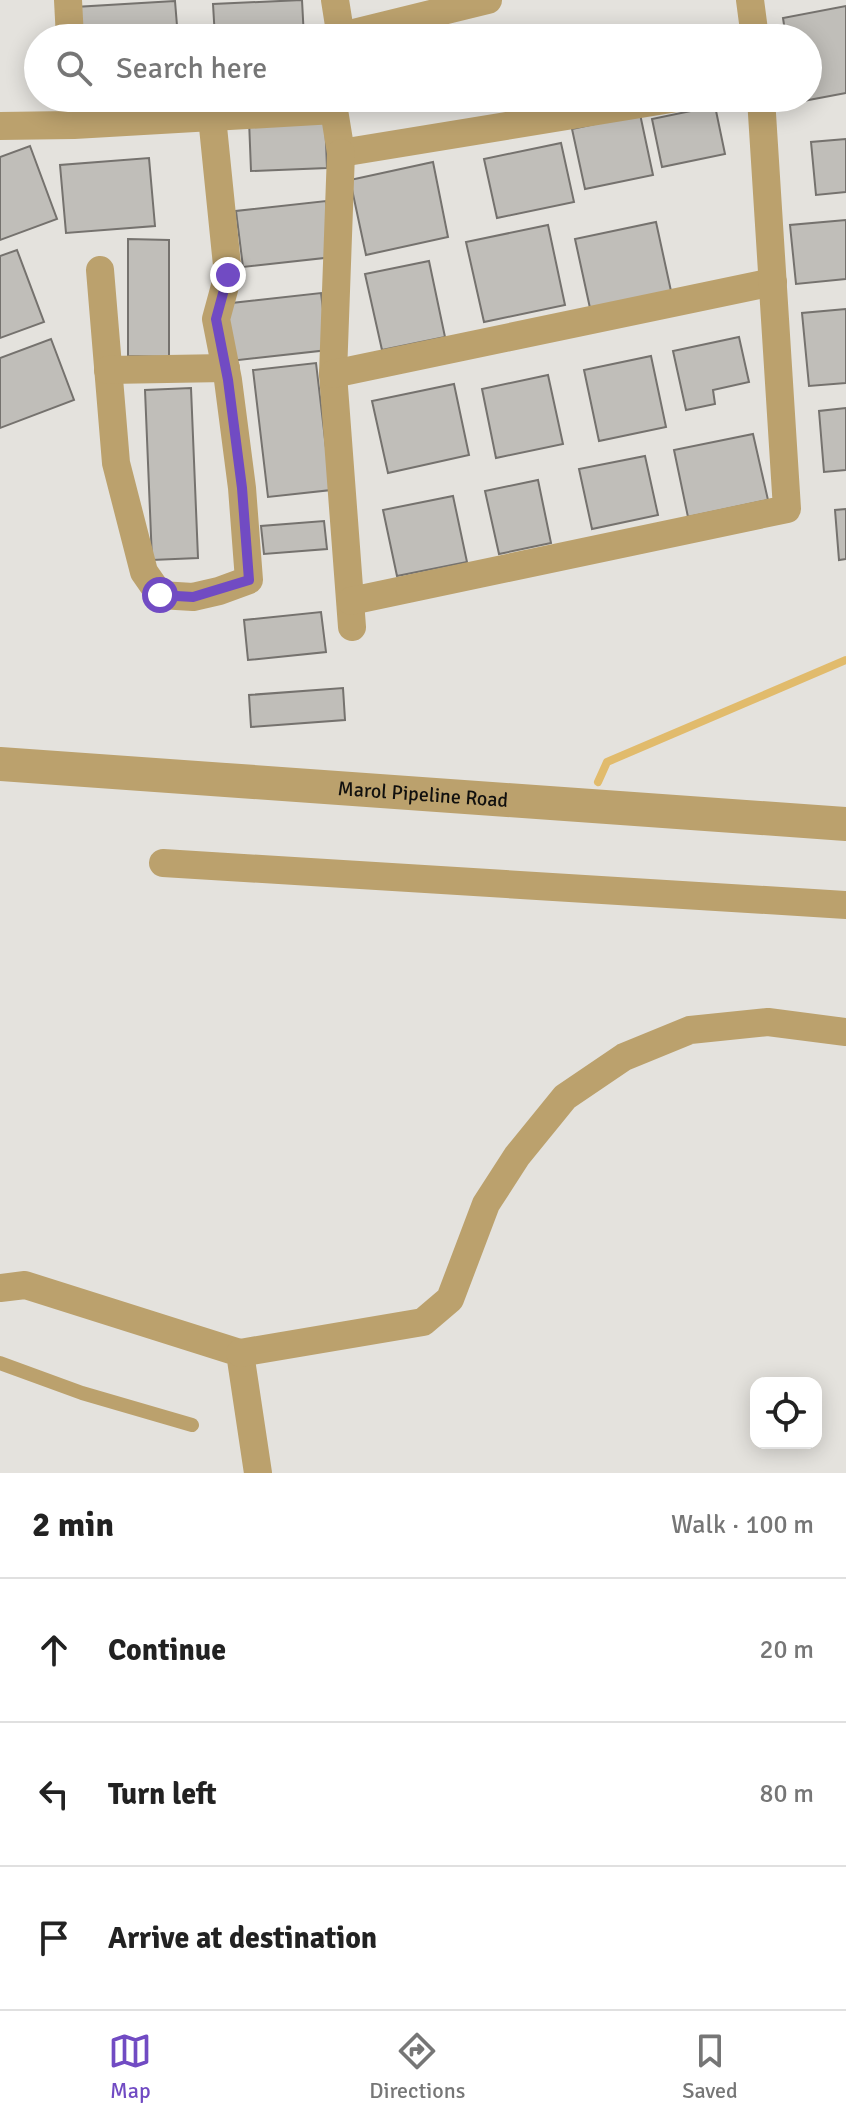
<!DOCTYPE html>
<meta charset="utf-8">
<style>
:root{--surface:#fff;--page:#f6f6f6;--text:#222;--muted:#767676;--line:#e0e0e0;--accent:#714bc3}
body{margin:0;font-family:Signika,sans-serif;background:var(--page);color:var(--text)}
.controls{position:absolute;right:24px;bottom:24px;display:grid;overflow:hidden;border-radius:16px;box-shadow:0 4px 20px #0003}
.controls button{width:72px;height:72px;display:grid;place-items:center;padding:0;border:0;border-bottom:2px solid var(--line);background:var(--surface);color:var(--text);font:40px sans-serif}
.stop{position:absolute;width:24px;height:24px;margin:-18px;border:6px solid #714bc3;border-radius:50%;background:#fff}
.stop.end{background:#714bc3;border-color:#fff;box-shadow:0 2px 8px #0008}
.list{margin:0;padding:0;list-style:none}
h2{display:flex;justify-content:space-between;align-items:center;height:104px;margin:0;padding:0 32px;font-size:34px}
h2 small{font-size:26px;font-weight:400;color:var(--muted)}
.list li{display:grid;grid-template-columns:52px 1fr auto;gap:24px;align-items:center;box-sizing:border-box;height:144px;padding:0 32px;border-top:2px solid var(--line)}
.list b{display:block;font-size:30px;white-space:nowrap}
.list em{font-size:26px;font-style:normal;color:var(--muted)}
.icon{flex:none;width:44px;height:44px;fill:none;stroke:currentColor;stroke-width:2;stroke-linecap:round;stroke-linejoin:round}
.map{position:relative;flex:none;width:846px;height:1473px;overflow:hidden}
.search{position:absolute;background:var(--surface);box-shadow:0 4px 20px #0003;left:24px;right:24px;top:24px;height:88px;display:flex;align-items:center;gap:20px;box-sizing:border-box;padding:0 28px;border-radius:44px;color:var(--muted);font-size:30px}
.sheet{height:536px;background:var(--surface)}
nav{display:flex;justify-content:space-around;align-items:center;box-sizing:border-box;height:112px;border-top:2px solid var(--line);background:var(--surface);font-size:22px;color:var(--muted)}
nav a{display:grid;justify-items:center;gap:4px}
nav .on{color:var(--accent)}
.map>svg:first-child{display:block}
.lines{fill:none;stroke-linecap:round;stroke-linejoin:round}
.stream{stroke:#e1bb6c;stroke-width:8}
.building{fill:#c0beb9;stroke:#75726e;stroke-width:2}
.service{stroke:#bba16d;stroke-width:14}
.minor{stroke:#bba16d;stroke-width:28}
.tertiary{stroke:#bba16d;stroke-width:34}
.route{stroke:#714bc3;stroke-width:10}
.labels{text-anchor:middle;stroke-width:6;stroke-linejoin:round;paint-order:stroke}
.street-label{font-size:20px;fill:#11100e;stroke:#f2efea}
</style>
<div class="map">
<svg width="846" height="1473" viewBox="0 0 846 1473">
<rect width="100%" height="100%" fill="#e4e2dd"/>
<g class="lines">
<polyline class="stream" points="598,782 607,762 846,660"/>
</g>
<g class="building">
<polygon points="302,0 304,38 215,38 213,4"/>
<polygon points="175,1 178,38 76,38 75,7"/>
<polygon points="846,6 846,93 798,102 798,98 808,98 808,38 786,38 783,18"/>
<polygon points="466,26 469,38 406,38"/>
<polygon points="410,98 454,98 412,106"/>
<polygon points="715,106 725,154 662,167 652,119"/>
<polygon points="640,114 653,175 585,189 572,129"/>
<polygon points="325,117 327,168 251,171 249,120"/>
<polygon points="846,139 846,192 816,195 811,142"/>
<polygon points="561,143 574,202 497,218 484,159"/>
<polygon points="30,146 57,219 0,240 0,157"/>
<polygon points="149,158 155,226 66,233 60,165"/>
<polygon points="433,162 448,237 366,255 350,180"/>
<polygon points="326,201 333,257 243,267 236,211"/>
<polygon points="846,220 846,279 796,284 790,225"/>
<polygon points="656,222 671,291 590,308 575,239"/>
<polygon points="548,225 565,305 484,322 466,242"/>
<polygon points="128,239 169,240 169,357 128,356"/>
<polygon points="17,250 44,322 0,338 0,256"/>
<polygon points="429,261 445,337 382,350 365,274"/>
<polygon points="321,293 328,350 230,361 223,304"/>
<polygon points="846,309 846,383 809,386 802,313"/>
<polygon points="739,337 749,382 713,390 715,404 686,410 673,351"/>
<polygon points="51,339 74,400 0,428 0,358"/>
<polygon points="651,356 666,427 599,441 584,370"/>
<polygon points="316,363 331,490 268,497 253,370"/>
<polygon points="548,375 563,444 496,458 482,389"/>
<polygon points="454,384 469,455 388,473 372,401"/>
<polygon points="191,388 198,558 152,560 145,390"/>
<polygon points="846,408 846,470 824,472 819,411"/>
<polygon points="753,434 768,500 688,517 674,450"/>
<polygon points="645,456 658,515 592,529 579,469"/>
<polygon points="538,480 551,543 499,554 485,491"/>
<polygon points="453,496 467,562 397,576 383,510"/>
<polygon points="846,509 846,559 839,560 835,510"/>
<polygon points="324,521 327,549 264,554 261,526"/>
<polygon points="321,612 326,652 248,660 244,620"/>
<polygon points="343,688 345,720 251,727 249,695"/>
</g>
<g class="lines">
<polyline class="service" points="0,1363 82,1393 192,1425"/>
<g class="minor">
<polyline points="68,0 70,38"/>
<polyline points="335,0 341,38"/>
<polyline points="750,0 755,38"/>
<polyline points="341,36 488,0"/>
<polyline points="334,110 341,153 677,98"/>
<polyline points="0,126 74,125 334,110 335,98"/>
<polyline points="341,153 333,374 352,627"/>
<polyline points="100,270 116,463 144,572 160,595 193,597 219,591 249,580 242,488 228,380 216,319 228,275 212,117"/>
<polyline points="108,370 226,368"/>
<polyline points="333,374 773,282"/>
<polyline points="351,601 787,509 761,98"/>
<polyline points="163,863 846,905"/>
<polyline points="0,1288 25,1285 240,1353 258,1473"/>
<polyline points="240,1353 423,1322 450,1299 486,1204 517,1156 565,1097 624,1057 690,1030 768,1022 846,1032"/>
</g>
<path class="tertiary" id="s1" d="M 0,764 L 846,824"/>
</g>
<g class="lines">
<polyline class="route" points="160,595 193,597 249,580 242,488 228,380 216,319 228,275"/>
</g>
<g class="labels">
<g class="street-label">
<text dy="7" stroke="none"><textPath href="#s1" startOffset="424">Marol Pipeline Road</textPath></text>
</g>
</g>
</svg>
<div class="controls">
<button><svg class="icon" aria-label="locate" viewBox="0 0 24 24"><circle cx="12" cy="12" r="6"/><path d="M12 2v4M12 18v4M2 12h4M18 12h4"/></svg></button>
</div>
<div class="stop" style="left:160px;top:595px"></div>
<div class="stop end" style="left:228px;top:275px"></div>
<div class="search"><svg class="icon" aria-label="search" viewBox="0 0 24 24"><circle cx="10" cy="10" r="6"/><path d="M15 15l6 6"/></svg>Search here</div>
</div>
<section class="sheet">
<h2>2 min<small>Walk · 100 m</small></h2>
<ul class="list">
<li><svg class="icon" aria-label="ahead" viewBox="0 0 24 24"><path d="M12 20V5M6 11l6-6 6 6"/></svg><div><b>Continue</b></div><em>20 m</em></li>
<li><svg class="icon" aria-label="left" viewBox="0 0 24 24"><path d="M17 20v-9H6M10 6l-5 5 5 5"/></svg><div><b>Turn left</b></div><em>80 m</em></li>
<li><svg class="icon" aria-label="arrive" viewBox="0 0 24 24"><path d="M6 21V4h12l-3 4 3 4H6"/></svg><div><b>Arrive at destination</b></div></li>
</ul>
</section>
<nav>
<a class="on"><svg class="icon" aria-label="map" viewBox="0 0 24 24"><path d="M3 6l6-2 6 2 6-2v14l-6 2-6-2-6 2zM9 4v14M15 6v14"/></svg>Map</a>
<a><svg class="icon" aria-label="directions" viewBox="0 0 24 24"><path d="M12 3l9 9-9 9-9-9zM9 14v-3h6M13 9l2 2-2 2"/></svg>Directions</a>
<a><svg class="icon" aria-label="saved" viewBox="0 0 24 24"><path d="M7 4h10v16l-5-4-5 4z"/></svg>Saved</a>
</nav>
